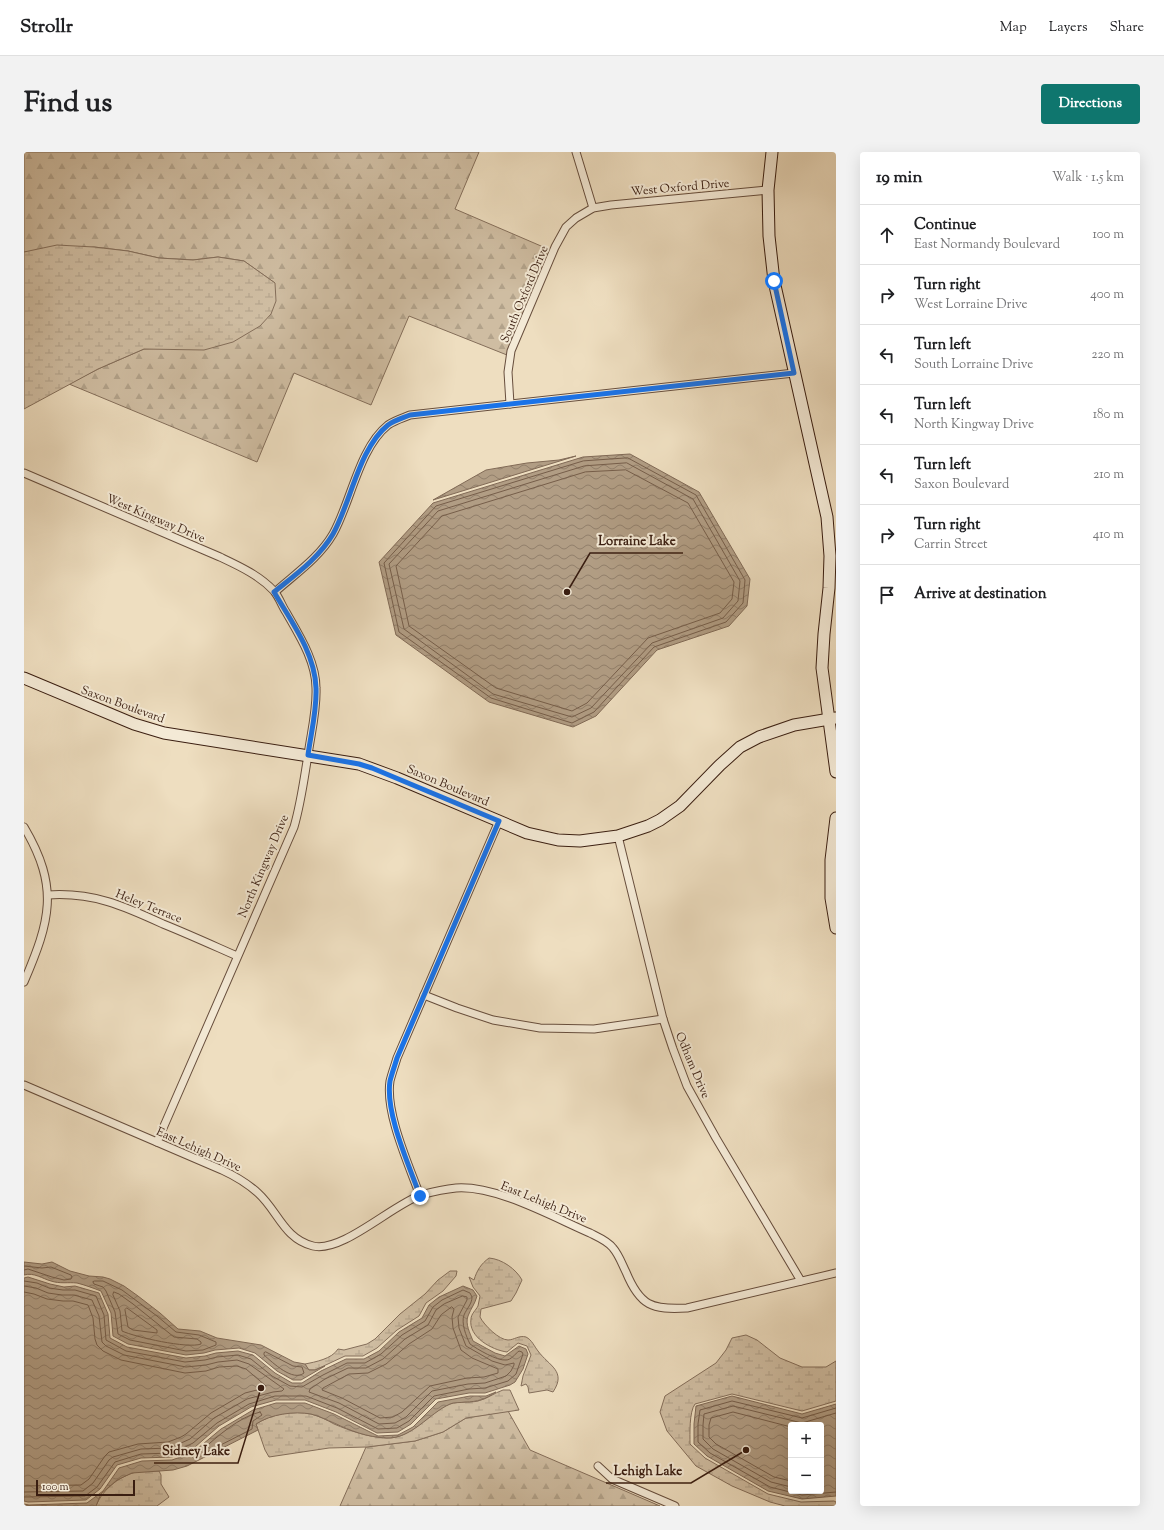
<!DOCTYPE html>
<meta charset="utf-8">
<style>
:root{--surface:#fff;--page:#f2f2f2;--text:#202124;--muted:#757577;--line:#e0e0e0;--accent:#0f766e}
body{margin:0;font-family:"Sorts Mill Goudy",serif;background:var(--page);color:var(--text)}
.controls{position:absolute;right:12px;bottom:12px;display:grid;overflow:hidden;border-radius:4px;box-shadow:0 4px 16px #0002}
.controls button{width:36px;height:36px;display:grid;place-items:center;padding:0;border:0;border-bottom:1px solid var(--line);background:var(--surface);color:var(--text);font:20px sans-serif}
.scale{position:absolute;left:12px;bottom:10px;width:99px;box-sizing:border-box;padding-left:4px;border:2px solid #3a1e11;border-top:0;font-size:11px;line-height:14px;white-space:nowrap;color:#3a1e11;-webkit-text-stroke:3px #f4ead6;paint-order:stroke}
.stop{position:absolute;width:12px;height:12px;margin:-9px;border:3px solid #1a73e8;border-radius:50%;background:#fff}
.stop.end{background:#1a73e8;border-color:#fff;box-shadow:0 1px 4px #0008}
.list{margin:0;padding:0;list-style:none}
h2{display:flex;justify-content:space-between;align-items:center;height:52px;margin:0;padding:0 16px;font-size:17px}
h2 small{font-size:13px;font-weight:400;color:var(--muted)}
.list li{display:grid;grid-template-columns:26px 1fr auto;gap:12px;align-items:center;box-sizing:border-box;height:60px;padding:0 16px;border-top:1px solid var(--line)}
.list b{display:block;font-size:15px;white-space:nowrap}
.list p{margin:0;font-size:13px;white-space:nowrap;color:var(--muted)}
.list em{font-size:13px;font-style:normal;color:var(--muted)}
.icon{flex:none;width:22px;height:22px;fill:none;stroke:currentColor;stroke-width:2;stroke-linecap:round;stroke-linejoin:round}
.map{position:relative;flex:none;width:812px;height:1354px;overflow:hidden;border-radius:4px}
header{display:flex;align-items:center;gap:24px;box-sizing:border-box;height:56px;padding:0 20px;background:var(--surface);border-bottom:1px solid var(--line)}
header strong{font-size:19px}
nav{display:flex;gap:22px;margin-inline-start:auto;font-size:14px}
.intro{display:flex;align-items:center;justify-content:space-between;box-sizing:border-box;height:96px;padding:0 24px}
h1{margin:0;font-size:28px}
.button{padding:10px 18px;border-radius:4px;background:var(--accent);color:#fff;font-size:14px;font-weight:700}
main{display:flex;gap:24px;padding:0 24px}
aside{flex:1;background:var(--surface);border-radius:4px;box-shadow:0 4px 16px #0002}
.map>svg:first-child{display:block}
.forest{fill:url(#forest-firs);stroke:#846e5a}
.wetland{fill:url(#wetland-marsh);stroke:#846e5a}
.water{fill:url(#water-waves);stroke:#816a56;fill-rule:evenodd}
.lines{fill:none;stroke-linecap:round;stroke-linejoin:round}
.shore{stroke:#765e4a;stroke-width:1}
.street-casing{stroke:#674e3d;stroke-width:9}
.secondary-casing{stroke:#3a1e11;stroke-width:13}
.street{stroke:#f4ead6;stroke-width:7}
.secondary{stroke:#f4ead6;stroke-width:11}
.route{stroke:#1a73e8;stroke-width:5}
.labels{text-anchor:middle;stroke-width:4;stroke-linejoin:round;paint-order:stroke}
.street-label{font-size:12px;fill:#3a1e11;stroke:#f4ead6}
.leader{fill:none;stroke:#3a1e11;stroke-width:1.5}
.callout-dot{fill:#3a1e11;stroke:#f4ead6;stroke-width:1.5}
.callout-label{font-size:13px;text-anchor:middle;font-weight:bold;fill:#3a1e11;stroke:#f4ead6;stroke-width:4;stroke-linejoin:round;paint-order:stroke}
</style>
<header>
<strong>Strollr</strong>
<nav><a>Map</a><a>Layers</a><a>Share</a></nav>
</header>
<div class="intro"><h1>Find us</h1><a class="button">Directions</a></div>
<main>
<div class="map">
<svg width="812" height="1354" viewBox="0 0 812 1354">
<defs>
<pattern id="forest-firs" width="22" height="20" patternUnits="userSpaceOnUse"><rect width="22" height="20" fill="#cfbda2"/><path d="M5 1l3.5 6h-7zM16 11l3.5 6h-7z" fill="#b2a28a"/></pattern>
<pattern id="wetland-marsh" width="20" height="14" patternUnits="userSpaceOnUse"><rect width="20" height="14" fill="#cfbda2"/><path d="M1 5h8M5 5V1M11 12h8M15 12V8" fill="none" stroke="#b2a28a"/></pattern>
<pattern id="water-waves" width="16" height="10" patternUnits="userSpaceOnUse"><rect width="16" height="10" fill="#b19d84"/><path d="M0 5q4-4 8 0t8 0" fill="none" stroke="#917f6b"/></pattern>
</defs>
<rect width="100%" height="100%" fill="#eedec0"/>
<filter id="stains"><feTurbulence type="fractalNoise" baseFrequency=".005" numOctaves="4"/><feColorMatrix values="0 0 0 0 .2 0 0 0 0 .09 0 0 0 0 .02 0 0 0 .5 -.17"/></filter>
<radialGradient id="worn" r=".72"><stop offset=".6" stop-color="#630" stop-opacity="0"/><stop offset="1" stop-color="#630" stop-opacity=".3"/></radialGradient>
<g class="forest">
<polygon points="0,0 455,0 431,57 524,97 483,203 385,164 347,253 270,221 233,310 45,232 74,217 120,197 142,196 251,131 220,109 194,105 169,108 135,106 104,99 70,95 0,100"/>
<polygon points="484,1259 506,1298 636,1354 316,1354 342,1295 391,1289 419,1280 442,1266"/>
</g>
<g class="wetland">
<polygon points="33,93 70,95 104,99 135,106 169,108 194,105 220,109 251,131 252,149 247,162 236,174 209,190 180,198 120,197 74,217 0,257 0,100"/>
<path d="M 465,1106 C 478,1107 492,1117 498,1128 L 492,1141 L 487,1149 L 457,1157 L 456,1165 C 460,1173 475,1188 484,1188 C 490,1188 495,1183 502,1185 C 508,1188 510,1194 514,1199 C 525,1214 543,1219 529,1240 L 523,1238 L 505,1241 L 504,1235 L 502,1232 L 497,1234 L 499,1224 L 507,1203 L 503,1194 L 494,1191 L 483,1200 C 468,1198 444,1185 447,1167 C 447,1162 452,1158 454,1154 C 455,1151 455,1147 456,1144 L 449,1135 L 445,1125 L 450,1128 C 453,1118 457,1112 465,1106 Z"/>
<path d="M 426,1119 L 433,1119 L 432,1124 L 419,1139 L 402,1151 L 395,1164 L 373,1178 L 353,1196 L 339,1204 L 321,1204 L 291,1218 L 284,1218 L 281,1212 C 291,1210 308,1207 314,1197 L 320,1198 L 343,1192 L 351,1187 L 376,1162 L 401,1142 L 414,1128 Z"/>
<path d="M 722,1183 L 733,1188 L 756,1206 L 778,1215 L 802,1215 L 812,1209 L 812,1249 L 778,1259 L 708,1242 L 671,1252 C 665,1260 666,1282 666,1292 L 681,1306 L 744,1342 L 777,1350 L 810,1349 L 812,1350 L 812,1354 L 761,1354 L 746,1350 L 708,1334 L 672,1314 L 643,1279 L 636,1260 L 641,1244 L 692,1211 L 702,1198 L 708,1186 Z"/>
<path d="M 479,1238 L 486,1238 L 495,1258 L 442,1266 L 419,1280 L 391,1289 L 343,1295 L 305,1296 L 245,1305 L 241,1298 L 232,1272 C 247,1262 270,1258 287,1262 C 295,1264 303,1268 310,1272 C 327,1279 343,1285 363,1286 C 388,1287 406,1259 426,1252 C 435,1249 445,1251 454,1249 C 463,1247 470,1241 479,1238 Z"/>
<path d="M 117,1319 L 135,1319 L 137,1323 L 137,1332 L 145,1345 L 133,1354 L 72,1354 C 79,1336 98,1322 117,1319 Z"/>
</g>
<g class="water">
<polygon points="606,302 675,340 726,427 723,454 705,474 633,498 572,564 549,575 465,550 372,483 355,410 409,351 559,305"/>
<polygon points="552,304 409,348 462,318 503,311 535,308"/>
<path d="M 0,1110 L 18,1112 L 28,1110 L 46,1119 L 65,1124 L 79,1125 L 86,1127 L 100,1134 L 114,1144 L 136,1161 L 154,1177 L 176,1179 L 193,1186 L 237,1193 L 270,1210 L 281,1212 L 285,1218 L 291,1218 L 301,1214 L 277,1228 L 269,1228 L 253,1219 L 231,1201 L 215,1196 L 191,1198 L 180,1201 L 162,1203 L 104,1192 L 89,1184 L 87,1161 L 77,1139 C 69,1136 61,1133 53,1131 C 44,1130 36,1132 27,1129 C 19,1127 10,1120 0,1123 Z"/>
<path d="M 4,1125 L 26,1132 L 40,1135 L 51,1134 L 75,1141 L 84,1162 L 86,1186 L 103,1195 L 162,1206 L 181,1204 L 192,1201 L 214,1199 L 229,1203 L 251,1221 L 268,1231 L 278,1231 L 297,1219 L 322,1207 L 340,1207 L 355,1199 L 375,1180 L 398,1166 L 405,1153 L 415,1145 L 439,1134 L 449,1138 L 453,1144 C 451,1152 447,1156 444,1164 C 441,1172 446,1181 449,1189 L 471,1201 L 481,1204 L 495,1194 L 502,1197 L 504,1202 L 499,1217 L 491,1230 L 486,1233 L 461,1241 L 445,1241 L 412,1247 L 387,1272 L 374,1280 L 353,1281 L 312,1260 L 281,1248 L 252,1248 L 227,1255 L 195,1274 L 171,1295 L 163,1299 L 148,1305 L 117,1306 L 93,1313 L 76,1337 L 62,1348 L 4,1350 L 0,1349 L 0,1126 Z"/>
<path d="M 472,1240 C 462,1247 453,1250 441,1250 C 436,1251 430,1250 426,1252 C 404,1262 388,1287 362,1286 C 343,1285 327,1279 310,1271 C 303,1268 295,1264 287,1262 C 270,1259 247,1262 232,1272 L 234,1278 L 163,1314 L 149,1318 L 108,1321 L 93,1328 L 77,1342 L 72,1354 L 0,1354 L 0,1352 L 5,1353 L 63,1351 L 79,1339 L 95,1316 L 118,1309 L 148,1308 L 165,1302 L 173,1297 L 197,1277 L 229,1258 L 252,1251 L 281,1251 L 310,1262 L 354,1284 L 374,1283 L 389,1275 L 414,1250 L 446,1244 L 462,1244 Z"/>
<path d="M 708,1244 L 778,1262 L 812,1252 L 812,1344 L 778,1347 L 744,1339 L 683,1304 L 670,1292 L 670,1272 L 672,1254 ZM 767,1273 L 797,1273 L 797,1339 L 767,1339 Z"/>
</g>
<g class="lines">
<g class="shore">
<polygon points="604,306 672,343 721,428 719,451 702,470 630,495 570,560 548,571 467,546 375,480 360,411 412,354 559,309"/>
<polygon points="603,311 669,347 716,429 714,449 699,466 628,491 567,556 548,565 469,542 380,477 365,412 414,359 560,314"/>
<polygon points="602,318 664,351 710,430 708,447 696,461 624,486 563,551 548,559 472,536 385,474 372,414 418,364 561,320"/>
<polyline points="0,1114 18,1116 27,1115 47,1123 48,1125 47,1127 40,1128 28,1125 4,1117 0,1118"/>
<path d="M 0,1129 L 13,1131 L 25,1136 L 39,1138 L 51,1138 L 72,1144 L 80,1163 L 82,1188 L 102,1199 L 161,1210 L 181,1208 L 193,1205 L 214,1203 L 227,1207 L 248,1224 L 266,1234 L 278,1235 L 299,1223 L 323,1211 L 341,1211 L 357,1202 L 378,1183 L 401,1169 L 409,1155 L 418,1148 L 439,1138 L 446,1141 L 448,1145 C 448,1152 443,1156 440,1163 C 437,1171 442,1184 446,1192 C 453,1197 473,1209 482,1208 C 487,1208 491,1202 495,1199 L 498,1200 L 499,1202 L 492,1222 L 484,1229 L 461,1236 L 445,1237 L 410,1244 L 385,1269 L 373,1276 L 354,1277 L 313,1256 L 282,1244 L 251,1244 L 225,1252 L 193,1271 L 169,1291 L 161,1295 L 147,1301 L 117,1302 L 91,1310 L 73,1335 L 61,1344 L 0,1345"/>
<polygon points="71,1129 79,1129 98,1138 133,1164 152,1180 175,1183 192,1190 192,1193 179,1198 162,1199 106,1188 94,1182 91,1160 82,1139 79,1135 70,1132 69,1130"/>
<polyline points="0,1134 12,1136 24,1141 38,1143 50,1143 68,1148 75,1164 78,1190 82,1194 100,1203 162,1215 182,1213 194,1210 213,1208 225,1212 260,1237 258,1239 249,1240 223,1247 190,1266 166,1287 146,1296 117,1297 89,1305 85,1308 69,1331 59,1339 0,1340"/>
<polyline points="0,1140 10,1142 23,1147 39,1149 49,1149 64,1153 69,1166 71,1187 73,1193 79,1199 97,1208 161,1221 182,1219 195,1215 213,1214 222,1217 242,1234 241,1236 221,1241 187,1261 162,1282 157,1285 144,1290 114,1292 85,1300 81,1304 65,1327 57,1333 0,1334"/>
<path d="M 90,1140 L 95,1142 L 109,1152 L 150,1185 L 173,1187 L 177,1190 L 177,1192 C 164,1197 111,1185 98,1179 L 96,1159 L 89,1143 Z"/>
<polygon points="439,1144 443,1145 443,1148 434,1165 435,1176 442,1194 468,1209 481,1213 490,1211 490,1213 487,1219 482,1224 461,1231 444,1232 408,1239 382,1265 371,1271 355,1272 315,1251 285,1240 286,1237 301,1227 324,1216 342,1216 359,1207 381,1187 404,1173 412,1158 420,1152"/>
<polygon points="428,1155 430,1157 428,1165 429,1176 437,1198 448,1206 474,1217 474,1221 460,1225 443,1226 406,1234 378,1260 369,1265 356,1266 318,1246 298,1238 299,1236 325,1222 344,1221 362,1212 385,1192 408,1177 417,1163"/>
<polygon points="103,1156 133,1178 133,1181 109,1178 104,1175 101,1158"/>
<path d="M 242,1200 L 269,1214 L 278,1215 L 280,1221 C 269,1230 249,1211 240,1203 L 240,1201 Z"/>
<polyline points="812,1256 778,1266 708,1249 676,1258 674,1272 674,1290 686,1301 746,1335 778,1343 812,1340"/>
<path d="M 236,1260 L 238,1263 L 229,1269 L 228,1277 L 181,1301 L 178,1300 L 178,1298 C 194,1284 215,1265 236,1260 Z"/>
<polyline points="767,1275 709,1260 687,1266 685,1273 685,1285 692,1292 750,1325 767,1329"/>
<polyline points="767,1335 747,1330 689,1297 679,1287 679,1273 680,1262 709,1254 778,1271 812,1261"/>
</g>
<g class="street-casing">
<g id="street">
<polyline points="552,0 569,56"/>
<polyline points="486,252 484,220 487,199 531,95 542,75 552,66 569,56 587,53 744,38"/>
<path d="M 0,321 L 196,405 C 215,414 235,423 250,439 C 255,445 258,454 262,460 C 275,483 292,509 292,536 C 293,558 287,581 284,603 C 280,627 277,651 270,675 L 133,990"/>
<path d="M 251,440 C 271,422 295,406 309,382 C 327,350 335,296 364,273 C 371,268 379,266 386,263 L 770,221"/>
<path d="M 0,675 C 36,736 26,769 0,830"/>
<polyline points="594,684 639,867 649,897 663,934 692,986 777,1129"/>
<path d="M 24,743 C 69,740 100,754 139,772 C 164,782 188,793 213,804"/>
<polyline points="400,843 433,856 469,868 516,876 570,877 639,867"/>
<path d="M 0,933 L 198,1018 C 211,1024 223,1031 234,1041 C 254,1059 260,1087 289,1094 C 318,1101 368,1053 397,1043 C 408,1040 421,1037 432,1036 C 472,1033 529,1065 566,1081 C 574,1085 584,1089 589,1096 C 595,1103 598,1112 602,1120 C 616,1154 628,1158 663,1156 L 812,1121"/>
<path d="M 396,1044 C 385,1013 361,961 366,929 C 368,921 371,913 373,906 L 475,669"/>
<polyline points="574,1314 588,1327 651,1354"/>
</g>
</g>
<g class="secondary-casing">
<g id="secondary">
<polyline points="748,0 744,38 745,84 750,129 803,365 806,404 805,436 800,482 798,516 812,620"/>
<polyline points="0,526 110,572 140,581 335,612 373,626 503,681 534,688 556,689 594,684 624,674 636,668 656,654 696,613 716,595 735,585 770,573 812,566"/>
<polyline points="812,666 807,708 807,746 812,776"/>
</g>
</g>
<use href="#street" class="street"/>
<use href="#secondary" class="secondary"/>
</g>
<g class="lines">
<path class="route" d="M 396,1044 C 385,1013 361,961 366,929 C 368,921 371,913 373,906 L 475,669 L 348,616 L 335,612 L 284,603 C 287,581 293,558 292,536 C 291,501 267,469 250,440 C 271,423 295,406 309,382 C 327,350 335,296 364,273 C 371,268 379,266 386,263 L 770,221 L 750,129"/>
</g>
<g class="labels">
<g class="street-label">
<text transform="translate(656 35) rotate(-5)" y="4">West Oxford Drive</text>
<text transform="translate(500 142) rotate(-67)" y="4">South Oxford Drive</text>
<text transform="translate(132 366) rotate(23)" y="4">West Kingway Drive</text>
<text transform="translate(99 552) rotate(20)" y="4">Saxon Boulevard</text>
<text transform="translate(424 633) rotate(23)" y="4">Saxon Boulevard</text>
<text transform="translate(239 714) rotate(-67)" y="4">North Kingway Drive</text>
<text transform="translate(125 754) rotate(22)" y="4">Heley Terrace</text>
<text transform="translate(669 913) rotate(67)" y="4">Odham Drive</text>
<text transform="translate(175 997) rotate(24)" y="4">East Lehigh Drive</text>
<text transform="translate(520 1050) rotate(22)" y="4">East Lehigh Drive</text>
</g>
</g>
<path class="leader" d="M543 440L566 401H659M237 1236L214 1311H130M722 1298L667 1331H582"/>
<g class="callout-dot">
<circle cx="543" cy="440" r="4"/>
<circle cx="237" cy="1236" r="4"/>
<circle cx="722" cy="1298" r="4"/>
</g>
<g class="callout-label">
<text x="613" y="393">Lorraine Lake</text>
<text x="172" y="1303">Sidney Lake</text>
<text x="624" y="1323">Lehigh Lake</text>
</g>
<rect width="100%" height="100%" filter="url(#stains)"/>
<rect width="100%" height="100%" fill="url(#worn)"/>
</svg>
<div class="controls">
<button>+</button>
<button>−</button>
</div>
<div class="scale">100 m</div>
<div class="stop" style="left:750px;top:129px"></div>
<div class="stop end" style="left:396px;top:1044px"></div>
</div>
<aside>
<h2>19 min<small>Walk · 1.5 km</small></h2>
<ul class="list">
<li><svg class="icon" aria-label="ahead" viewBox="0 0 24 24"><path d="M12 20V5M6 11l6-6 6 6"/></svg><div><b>Continue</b><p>East Normandy Boulevard</p></div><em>100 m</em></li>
<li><svg class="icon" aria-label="right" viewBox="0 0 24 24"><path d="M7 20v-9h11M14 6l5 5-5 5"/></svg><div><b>Turn right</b><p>West Lorraine Drive</p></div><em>400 m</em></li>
<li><svg class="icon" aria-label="left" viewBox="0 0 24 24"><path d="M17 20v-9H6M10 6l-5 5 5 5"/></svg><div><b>Turn left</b><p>South Lorraine Drive</p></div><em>220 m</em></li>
<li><svg class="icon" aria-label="left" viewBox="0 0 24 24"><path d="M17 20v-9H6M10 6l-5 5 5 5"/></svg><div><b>Turn left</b><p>North Kingway Drive</p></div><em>180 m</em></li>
<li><svg class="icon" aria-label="left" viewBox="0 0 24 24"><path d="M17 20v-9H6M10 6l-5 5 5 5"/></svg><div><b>Turn left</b><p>Saxon Boulevard</p></div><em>210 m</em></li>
<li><svg class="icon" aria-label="right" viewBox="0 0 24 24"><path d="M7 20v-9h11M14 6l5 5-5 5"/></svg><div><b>Turn right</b><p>Carrin Street</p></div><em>410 m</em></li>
<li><svg class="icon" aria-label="arrive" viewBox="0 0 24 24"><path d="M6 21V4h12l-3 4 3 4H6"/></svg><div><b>Arrive at destination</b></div></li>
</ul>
</aside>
</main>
